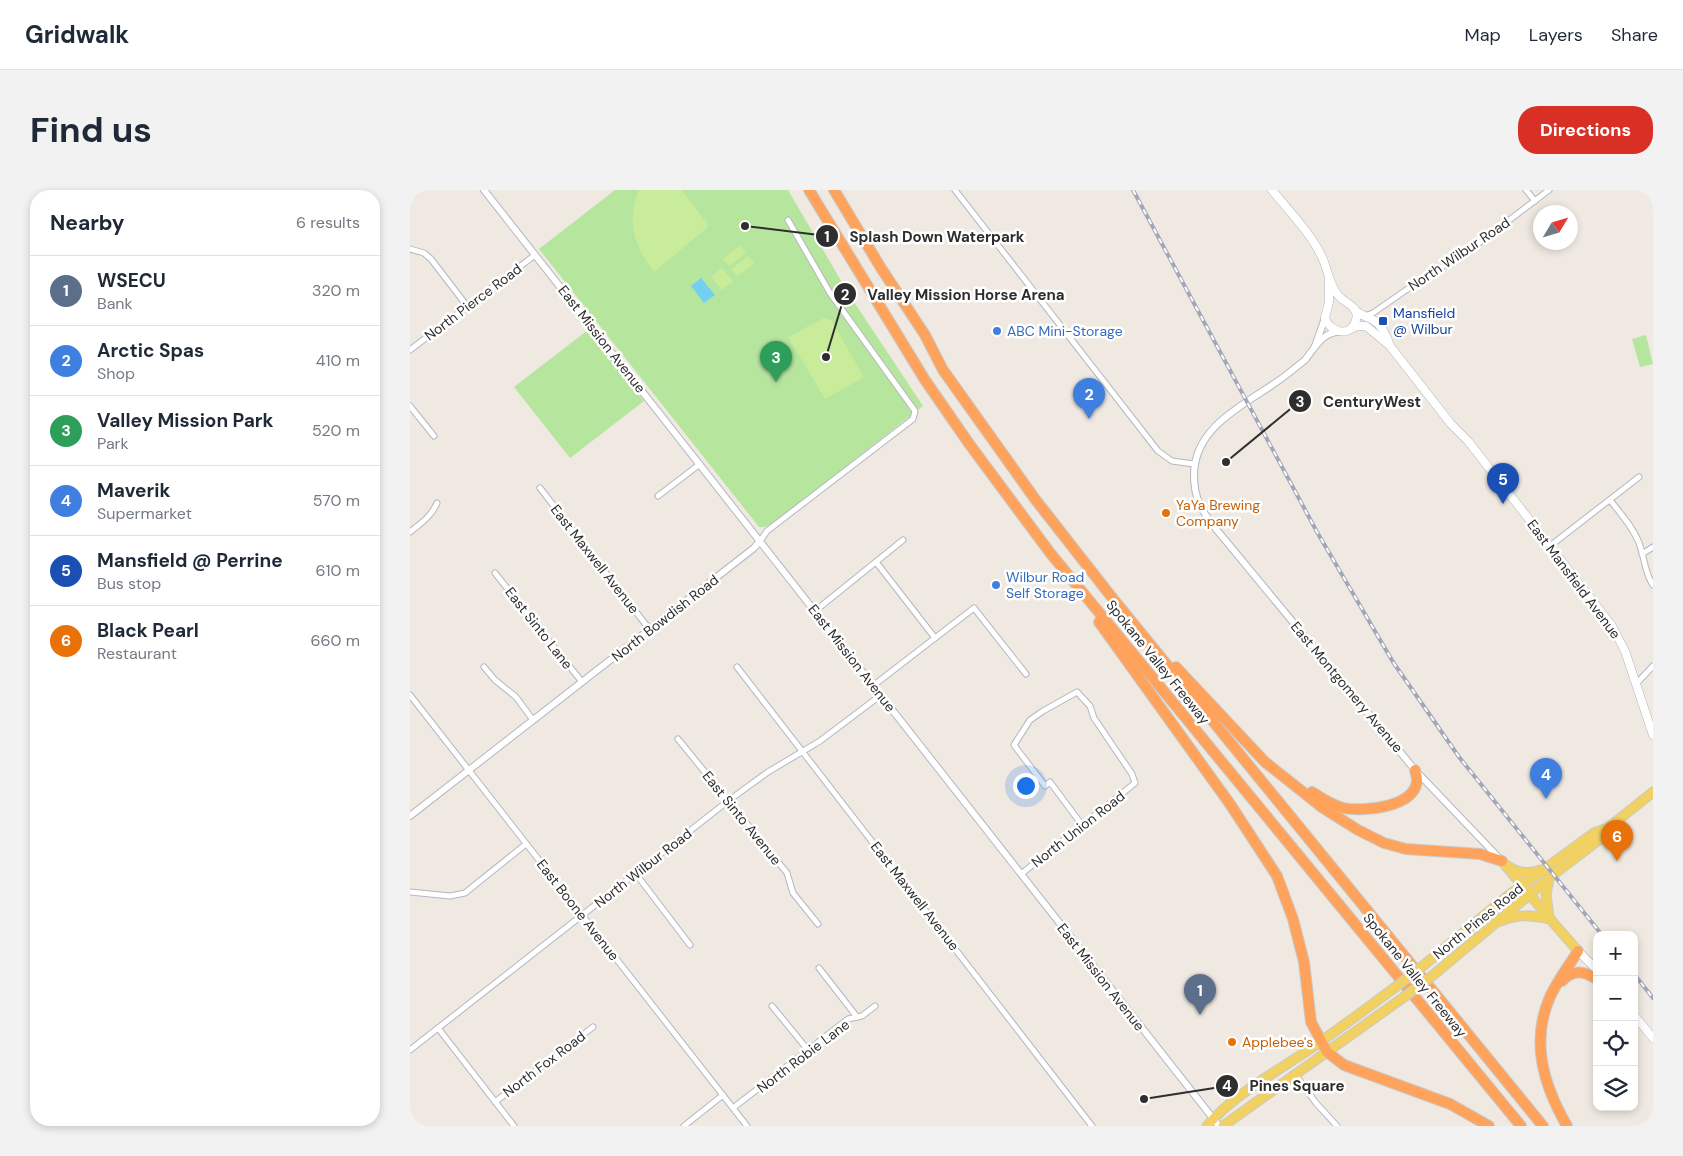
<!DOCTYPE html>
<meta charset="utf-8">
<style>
:root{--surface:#fff;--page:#f2f2f3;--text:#1f2937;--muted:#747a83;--line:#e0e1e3;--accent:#d93025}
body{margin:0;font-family:"DM Sans",sans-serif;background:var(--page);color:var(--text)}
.controls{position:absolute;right:15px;bottom:15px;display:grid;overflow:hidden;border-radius:10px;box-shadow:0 2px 8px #0003}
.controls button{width:45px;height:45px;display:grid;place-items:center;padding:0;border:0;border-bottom:1px solid var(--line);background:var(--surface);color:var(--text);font:25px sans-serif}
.compass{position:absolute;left:1123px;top:15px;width:45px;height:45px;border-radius:50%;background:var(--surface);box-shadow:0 2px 8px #0003;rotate:52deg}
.you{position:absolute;left:615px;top:595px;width:18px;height:18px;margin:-12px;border:4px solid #fff;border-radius:50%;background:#1a73e8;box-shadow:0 0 0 8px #1a73e833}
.badge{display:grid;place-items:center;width:32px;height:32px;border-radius:50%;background:var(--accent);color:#fff;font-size:16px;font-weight:700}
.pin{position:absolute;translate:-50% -41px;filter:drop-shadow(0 1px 2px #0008)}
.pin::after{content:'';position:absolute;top:26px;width:18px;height:15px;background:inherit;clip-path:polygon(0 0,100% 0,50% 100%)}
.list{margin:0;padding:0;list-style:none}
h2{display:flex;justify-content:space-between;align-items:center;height:65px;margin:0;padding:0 20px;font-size:21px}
h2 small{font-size:16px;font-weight:400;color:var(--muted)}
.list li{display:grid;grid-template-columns:32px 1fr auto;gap:15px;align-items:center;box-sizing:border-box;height:70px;padding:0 20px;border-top:1px solid var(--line)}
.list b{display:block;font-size:19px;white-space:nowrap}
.list p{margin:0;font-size:16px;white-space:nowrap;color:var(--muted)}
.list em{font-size:16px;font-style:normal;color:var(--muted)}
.icon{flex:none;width:28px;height:28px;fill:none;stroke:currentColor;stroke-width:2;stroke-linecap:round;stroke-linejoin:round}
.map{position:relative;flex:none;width:1243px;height:936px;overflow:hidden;border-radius:20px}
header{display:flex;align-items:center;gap:30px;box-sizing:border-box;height:70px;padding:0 25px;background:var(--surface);border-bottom:1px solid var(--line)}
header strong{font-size:24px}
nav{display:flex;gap:28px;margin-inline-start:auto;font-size:18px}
.intro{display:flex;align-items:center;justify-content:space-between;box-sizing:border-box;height:120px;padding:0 30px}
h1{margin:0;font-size:35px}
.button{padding:12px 22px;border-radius:20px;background:var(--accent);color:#fff;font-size:18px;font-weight:700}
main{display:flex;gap:30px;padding:0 30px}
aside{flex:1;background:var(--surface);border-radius:20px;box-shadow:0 2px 8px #0003}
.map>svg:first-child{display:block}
.green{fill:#b6e59e}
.pitch{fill:#c9ec9a}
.water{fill:#75cff0}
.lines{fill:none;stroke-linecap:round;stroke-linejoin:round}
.minor-casing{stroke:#b4b7c1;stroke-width:7}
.tertiary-casing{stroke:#b4b7c1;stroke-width:8}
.secondary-casing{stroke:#b4b7c1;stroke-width:9}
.primary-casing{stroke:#c9c9c9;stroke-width:11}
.motorway-casing{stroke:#c9c9c9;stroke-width:12}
.minor{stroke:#fff;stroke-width:5}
.tertiary{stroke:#fff;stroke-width:6}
.secondary{stroke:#fff;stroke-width:8}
.primary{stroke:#f2d163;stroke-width:9}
.motorway{stroke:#ffa35c;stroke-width:10}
.rail-casing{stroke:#a3a6b8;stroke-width:4}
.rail{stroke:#fff;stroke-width:2;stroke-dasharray:5.5;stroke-linecap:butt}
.primary-bridge-casing{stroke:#c9c9c9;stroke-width:11;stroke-linecap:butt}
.primary-bridge{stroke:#f2d163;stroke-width:9}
.transit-dot{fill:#1a4fb4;stroke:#fff;stroke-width:2}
.shop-dot{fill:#3f7fe0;stroke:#fff;stroke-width:2}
.food-dot{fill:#e8710a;stroke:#fff;stroke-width:2}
.labels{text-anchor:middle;stroke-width:5;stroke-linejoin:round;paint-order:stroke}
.street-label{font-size:14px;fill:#2e2e2e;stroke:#fff}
.transit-label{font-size:14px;fill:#164399;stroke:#fff;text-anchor:start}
.shop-label{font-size:14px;fill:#366cbe;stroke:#fff;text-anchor:start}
.food-label{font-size:14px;fill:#c56008;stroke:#fff;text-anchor:start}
.leader{fill:none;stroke:#2e2e2e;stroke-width:2}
.callout-dot{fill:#2e2e2e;stroke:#fff;stroke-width:2}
.mark-label{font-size:15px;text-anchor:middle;font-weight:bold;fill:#fff}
.callout-label{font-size:15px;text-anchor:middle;font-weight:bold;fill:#2e2e2e;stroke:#fff;stroke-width:5;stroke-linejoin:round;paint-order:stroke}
</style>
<header>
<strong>Gridwalk</strong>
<nav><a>Map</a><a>Layers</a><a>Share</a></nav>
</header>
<div class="intro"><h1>Find us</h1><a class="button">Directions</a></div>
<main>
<aside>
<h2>Nearby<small>6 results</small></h2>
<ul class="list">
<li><span class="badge" style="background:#5c6f8a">1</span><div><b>WSECU</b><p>Bank</p></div><em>320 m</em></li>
<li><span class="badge" style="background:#3f7fe0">2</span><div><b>Arctic Spas</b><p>Shop</p></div><em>410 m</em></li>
<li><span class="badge" style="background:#2e9e5b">3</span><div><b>Valley Mission Park</b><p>Park</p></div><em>520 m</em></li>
<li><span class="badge" style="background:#3f7fe0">4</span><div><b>Maverik</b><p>Supermarket</p></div><em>570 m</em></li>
<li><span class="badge" style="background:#1a4fb4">5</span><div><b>Mansfield @ Perrine</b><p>Bus stop</p></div><em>610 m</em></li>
<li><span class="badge" style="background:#e8710a">6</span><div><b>Black Pearl</b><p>Restaurant</p></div><em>660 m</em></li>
</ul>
</aside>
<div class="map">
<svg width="1243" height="936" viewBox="0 0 1243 936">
<rect width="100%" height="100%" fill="#efe9e1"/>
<g class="green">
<polygon points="205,0 378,0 440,106 513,216 366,331 355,337 349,337 129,59"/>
<polygon points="178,140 234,211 160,268 104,197"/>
<polygon points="1236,145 1243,174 1230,177 1222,149"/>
</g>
<g class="pitch">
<path d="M 229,0 L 271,0 L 298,34 L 298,37 L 244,82 C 224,55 216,33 229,0 Z"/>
<polygon points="330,55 336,63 319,76 313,69"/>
<polygon points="338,66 344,73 327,87 321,79"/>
<polygon points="312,78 323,91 312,100 301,87"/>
<polygon points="414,128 421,130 454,187 415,209 378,147"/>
</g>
<polygon class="water" points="291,88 305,105 294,113 281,96"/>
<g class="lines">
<g class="minor-casing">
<g id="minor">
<polyline points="545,0 748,261 762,271 784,274"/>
<polyline points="1116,0 1125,11"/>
<polyline points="0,59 14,63 21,69 57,116"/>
<polyline points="954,126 963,123 1009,91 1061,59 1139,0"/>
<polyline points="0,160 125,65"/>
<polyline points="0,216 24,246"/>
<polyline points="130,298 240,440"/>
<polyline points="248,306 290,274"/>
<path d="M 1200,310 C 1210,323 1223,337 1229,353 C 1235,368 1234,382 1243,395"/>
<path d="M 0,342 C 11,333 21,327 27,313"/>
<polyline points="350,351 357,341 503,229 505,221 420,103 378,30"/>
<polyline points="1140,356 1229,287"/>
<polyline points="1232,364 1243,357"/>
<polyline points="466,372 525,448"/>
<polyline points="85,383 172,492"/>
<polyline points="405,421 493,350"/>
<polyline points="74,477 85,490 106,507 123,530"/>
<polyline points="327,477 682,936"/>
<polyline points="1226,494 1243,476"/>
<polyline points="464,495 564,418 616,484"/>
<polyline points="0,505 337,936"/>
<polyline points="268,549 377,683 383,703 408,734"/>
<polyline points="226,684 280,755"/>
<polyline points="611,684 715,601 725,593 722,584 684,528 680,516 667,502 633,521 620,530 604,555 635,596 640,592 672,635"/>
<polyline points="0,702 40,706 55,703 116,654"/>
<polyline points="409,778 447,827"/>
<polyline points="362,816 398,860"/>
<polyline points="28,838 104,936"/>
<polyline points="0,860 318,611 358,582 410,551 471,505"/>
<polyline points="885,884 906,913 927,936"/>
<polyline points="85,912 183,837"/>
<polyline points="323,918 438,829 452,826 465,816"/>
<polyline points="274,936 313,905"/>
</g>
</g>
<g class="tertiary-casing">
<g id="tertiary">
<polyline points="74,0 809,936"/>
<path d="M 929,142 C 912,142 904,159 895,170 C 890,174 885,178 880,182 C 845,211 785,231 784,284 C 784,309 791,320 806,339 L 1005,580 L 1090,669"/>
<polyline points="905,156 915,128"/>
<polyline points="0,626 344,358 350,351"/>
</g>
</g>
<g class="secondary-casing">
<g id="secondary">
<path d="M 862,0 C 879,21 899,41 911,65 C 918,78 918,92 927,104 C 934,114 950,115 946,130 C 941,148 920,143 915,128 L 919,112 L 919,90"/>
<path d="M 945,120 C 951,126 956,126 963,130 C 972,135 977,147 980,156"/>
<polyline points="939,140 947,136 956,136 980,156 1041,234 1058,251 1202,436 1215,461 1243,545"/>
<polyline points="1168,761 1187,780"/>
<polyline points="1224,825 1243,848"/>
</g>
</g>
<g class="primary-casing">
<g id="primary">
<polyline points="1092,671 1140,729 1168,761"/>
<path d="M 1098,676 C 1108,684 1119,684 1131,680"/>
<polyline points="1139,727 1136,705 1139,688"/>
<path d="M 1091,731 C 1108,724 1121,725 1139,729"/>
<polyline points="1014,775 1099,705 1184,643 1198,638 1243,602"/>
<polyline points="1022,786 1143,685 1190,649 1198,638"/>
<path d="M 797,936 C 822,906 864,883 897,861 C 928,840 957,818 987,796"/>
<polyline points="813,936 994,807"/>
</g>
</g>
<g class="motorway-casing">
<g id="motorway">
<polyline points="399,0 515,190 560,255 641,364 1111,936"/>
<polyline points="424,0 471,78 515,145 533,180 625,309 704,410 1133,936"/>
<polyline points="689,432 820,614 867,686 883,729 894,772 901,832 917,862 934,875 1040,914 1079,936"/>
<polyline points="766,477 855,572 913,618 948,640 974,653 996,659 1070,664 1092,671"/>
<path d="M 902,602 C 911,608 922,615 933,618 C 952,622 1004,618 1007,591 C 1007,588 1006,583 1005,580"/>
<path d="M 1152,791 C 1163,779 1174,781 1187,789"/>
<path d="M 1157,936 C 1134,896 1120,852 1140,807 C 1147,791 1159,776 1168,761"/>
</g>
</g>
<use href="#minor" class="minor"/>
<use href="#tertiary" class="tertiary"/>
<use href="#secondary" class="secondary"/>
<use href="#primary" class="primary"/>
<use href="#motorway" class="motorway"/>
<g class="rail-casing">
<g id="rail">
<polyline points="723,0 907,342 983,472 1049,567 1192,745"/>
<polyline points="1224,784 1243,808"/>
</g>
</g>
<use href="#rail" class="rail"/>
<g class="primary-bridge-casing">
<g id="primary-bridge">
<polyline points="987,796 1014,775"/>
<polyline points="994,807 1022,786"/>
</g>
</g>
<use href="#primary-bridge" class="primary-bridge"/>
</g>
<rect class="transit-dot" x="968" y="126" width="10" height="10" rx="2.5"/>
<g class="shop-dot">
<circle cx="587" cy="141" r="5"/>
<circle cx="586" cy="395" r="5"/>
</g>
<g class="food-dot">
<circle cx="756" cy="323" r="5"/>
<circle cx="822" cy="852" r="5"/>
</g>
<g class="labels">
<g class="street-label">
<text transform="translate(1049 64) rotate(-34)" y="5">North Wilbur Road</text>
<text transform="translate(63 112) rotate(-37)" y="5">North Pierce Road</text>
<text transform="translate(192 149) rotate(52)" y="5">East Mission Avenue</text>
<text transform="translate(185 369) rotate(52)" y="5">East Maxwell Avenue</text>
<text transform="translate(1164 389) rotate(53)" y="5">East Mansfield Avenue</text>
<text transform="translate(255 428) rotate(-38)" y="5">North Bowdish Road</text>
<text transform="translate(129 438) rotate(52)" y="5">East Sinto Lane</text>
<text transform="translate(442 468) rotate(52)" y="5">East Mission Avenue</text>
<text transform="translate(748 472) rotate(51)" y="5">Spokane Valley Freeway</text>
<text transform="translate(937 497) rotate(50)" y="5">East Montgomery Avenue</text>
<text transform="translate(332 628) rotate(51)" y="5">East Sinto Avenue</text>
<text transform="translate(668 639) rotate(-38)" y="5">North Union Road</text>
<text transform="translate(233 678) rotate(-38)" y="5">North Wilbur Road</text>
<text transform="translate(505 706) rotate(52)" y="5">East Maxwell Avenue</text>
<text transform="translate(168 720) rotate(52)" y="5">East Boone Avenue</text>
<text transform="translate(1068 731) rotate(-39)" y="5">North Pines Road</text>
<text transform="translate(1005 785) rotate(51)" y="5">Spokane Valley Freeway</text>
<text transform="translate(691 787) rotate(52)" y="5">East Mission Avenue</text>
<text transform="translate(393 866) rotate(-37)" y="5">North Robie Lane</text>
<text transform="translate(134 874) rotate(-37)" y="5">North Fox Road</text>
</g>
<g class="transit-label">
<text x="983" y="128">Mansfield<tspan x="983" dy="16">@ Wilbur</tspan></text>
</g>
<g class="shop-label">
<text x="597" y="146">ABC Mini-Storage</text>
<text x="596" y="392">Wilbur Road<tspan x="596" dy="16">Self Storage</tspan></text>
</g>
<g class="food-label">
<text x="766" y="320">YaYa Brewing<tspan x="766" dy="16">Company</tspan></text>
<text x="832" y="857">Applebee's</text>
</g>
</g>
<path class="leader" d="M335 36L417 46M416 167L435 104M816 272L890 211M734 909L817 896"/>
<g class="callout-dot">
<circle cx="335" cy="36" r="5"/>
<circle cx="416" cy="167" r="5"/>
<circle cx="816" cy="272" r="5"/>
<circle cx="734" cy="909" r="5"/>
<circle cx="417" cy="46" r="12"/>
<circle cx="435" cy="104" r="12"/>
<circle cx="890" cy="211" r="12"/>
<circle cx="817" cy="896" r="12"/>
</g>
<g class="mark-label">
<text x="417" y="52">1</text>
<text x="435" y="110">2</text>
<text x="890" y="217">3</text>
<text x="817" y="901">4</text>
</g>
<g class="callout-label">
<text x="527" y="52">Splash Down Waterpark</text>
<text x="556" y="110">Valley Mission Horse Arena</text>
<text x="962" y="217">CenturyWest</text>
<text x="887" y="901">Pines Square</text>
</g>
</svg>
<div class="controls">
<button>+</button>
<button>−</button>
<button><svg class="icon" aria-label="locate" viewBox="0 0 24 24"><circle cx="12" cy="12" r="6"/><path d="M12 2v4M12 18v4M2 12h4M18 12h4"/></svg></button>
<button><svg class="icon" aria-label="layers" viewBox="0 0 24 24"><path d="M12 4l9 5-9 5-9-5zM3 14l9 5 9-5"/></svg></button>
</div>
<svg class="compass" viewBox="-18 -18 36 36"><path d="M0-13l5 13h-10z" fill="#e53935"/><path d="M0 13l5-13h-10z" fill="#747a83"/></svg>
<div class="you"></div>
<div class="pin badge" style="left:790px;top:825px;background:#5c6f8a">1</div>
<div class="pin badge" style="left:679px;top:229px;background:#3f7fe0">2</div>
<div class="pin badge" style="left:366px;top:192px;background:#2e9e5b">3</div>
<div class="pin badge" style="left:1136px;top:609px;background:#3f7fe0">4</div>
<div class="pin badge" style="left:1093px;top:314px;background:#1a4fb4">5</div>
<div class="pin badge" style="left:1207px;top:671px;background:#e8710a">6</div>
</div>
</main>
